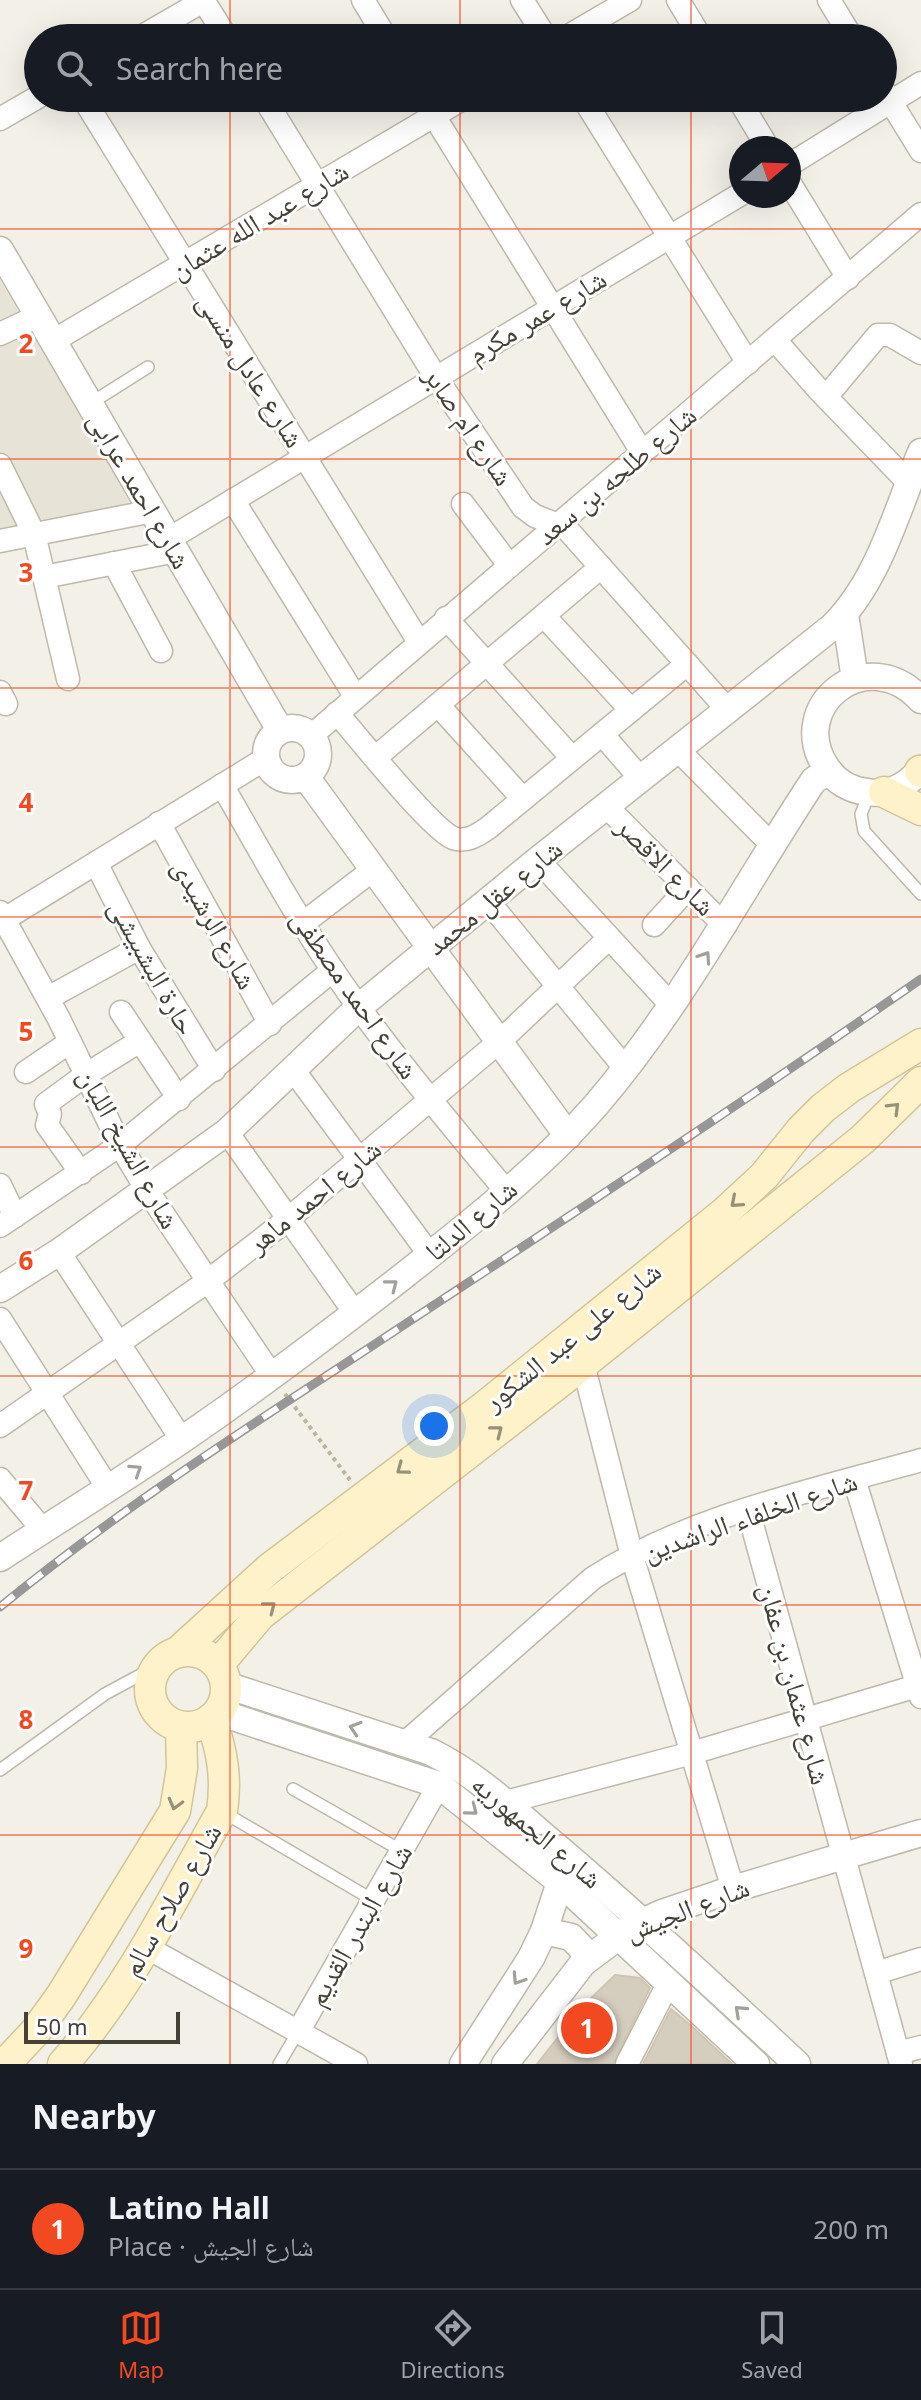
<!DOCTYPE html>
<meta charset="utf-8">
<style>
:root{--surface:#171b24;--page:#242831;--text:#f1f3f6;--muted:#9ea1a6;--line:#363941;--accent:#f34920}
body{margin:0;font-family:"Noto Sans","Noto Naskh Arabic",sans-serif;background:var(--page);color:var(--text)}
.compass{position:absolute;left:729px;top:136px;width:72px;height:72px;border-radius:50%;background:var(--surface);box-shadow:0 8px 32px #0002;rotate:71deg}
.scale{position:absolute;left:24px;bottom:20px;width:156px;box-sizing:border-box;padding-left:8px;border:4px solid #464137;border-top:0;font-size:22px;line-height:28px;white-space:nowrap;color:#464137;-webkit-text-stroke:6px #fff;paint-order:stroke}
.you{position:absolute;left:434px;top:1426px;width:28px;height:28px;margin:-20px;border:6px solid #fff;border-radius:50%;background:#1a73e8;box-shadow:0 0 0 12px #1a73e833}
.badge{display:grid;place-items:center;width:52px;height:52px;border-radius:50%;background:var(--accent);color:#fff;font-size:26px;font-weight:700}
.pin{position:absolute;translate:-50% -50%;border:4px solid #fff;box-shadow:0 2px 8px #0006}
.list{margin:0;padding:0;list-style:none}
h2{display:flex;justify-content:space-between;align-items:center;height:104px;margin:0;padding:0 32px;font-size:34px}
h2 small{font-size:26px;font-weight:400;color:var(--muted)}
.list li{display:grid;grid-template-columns:52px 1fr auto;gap:24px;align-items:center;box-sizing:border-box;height:120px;padding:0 32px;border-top:2px solid var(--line)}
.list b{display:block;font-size:30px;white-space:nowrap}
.list p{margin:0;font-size:26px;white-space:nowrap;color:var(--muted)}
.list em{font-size:26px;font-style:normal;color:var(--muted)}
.icon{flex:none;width:44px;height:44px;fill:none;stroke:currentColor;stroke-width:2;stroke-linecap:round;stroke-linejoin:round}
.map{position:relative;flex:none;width:921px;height:2064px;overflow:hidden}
.search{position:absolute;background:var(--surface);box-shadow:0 8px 32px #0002;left:24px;right:24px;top:24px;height:88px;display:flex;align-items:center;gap:20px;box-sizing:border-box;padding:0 28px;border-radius:44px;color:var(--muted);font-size:30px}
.sheet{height:224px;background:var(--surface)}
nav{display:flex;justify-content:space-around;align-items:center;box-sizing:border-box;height:112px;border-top:2px solid var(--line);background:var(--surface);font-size:22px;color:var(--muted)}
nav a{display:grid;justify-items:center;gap:4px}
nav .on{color:var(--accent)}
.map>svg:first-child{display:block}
.residential{fill:#e7e3d6}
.building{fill:#d5cdbe;stroke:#cfc5b1;stroke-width:2}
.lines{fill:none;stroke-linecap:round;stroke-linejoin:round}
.service-casing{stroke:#bfb8ab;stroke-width:14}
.minor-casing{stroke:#bfb8ab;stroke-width:25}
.tertiary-casing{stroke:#bfb8ab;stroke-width:29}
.secondary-casing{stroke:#d2c599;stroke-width:33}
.path{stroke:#c0b59c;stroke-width:4;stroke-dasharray:4 4;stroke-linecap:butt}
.service{stroke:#fff;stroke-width:11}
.minor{stroke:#fff;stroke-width:22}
.tertiary{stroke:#fff;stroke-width:26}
.secondary{stroke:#fdf2c9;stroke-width:30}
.rail-casing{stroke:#979797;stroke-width:9}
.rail{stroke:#fff;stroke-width:6;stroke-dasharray:18;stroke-linecap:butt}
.oneway{stroke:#a2a09b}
.oneway2{stroke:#989179}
.grid{fill:none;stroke:#f34920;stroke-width:2;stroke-opacity:0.55}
.labels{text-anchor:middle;stroke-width:6;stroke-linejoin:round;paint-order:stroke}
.street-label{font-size:28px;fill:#464137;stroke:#fff}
.grid-label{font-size:26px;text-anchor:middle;font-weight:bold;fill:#f34920;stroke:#fff;stroke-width:6;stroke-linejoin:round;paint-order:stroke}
</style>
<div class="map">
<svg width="921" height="2064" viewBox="0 0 921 2064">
<rect width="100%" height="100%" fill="#f3f0e8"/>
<polygon class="residential" points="0,280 134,506 0,533"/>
<g class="building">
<polygon points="615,1975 640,1978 650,1988 613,2064 537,2064 583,2006"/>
<polygon points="671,2009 689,2024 732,2064 643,2064"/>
</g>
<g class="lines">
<g class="service-casing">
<g id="service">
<polyline points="91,403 148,367"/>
<polyline points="869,794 861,814 864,831 921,894"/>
<polyline points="0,1770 105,1694 157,1666"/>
<polyline points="293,1789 402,1851"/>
<polyline points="223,1812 373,1900"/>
<polyline points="279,2064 298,2032"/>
</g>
</g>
<g class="minor-casing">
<g id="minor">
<polyline points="203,0 227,38"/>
<polyline points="363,0 386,38"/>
<polyline points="522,0 546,38"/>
<polyline points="678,0 701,38"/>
<polyline points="829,0 852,38"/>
<polyline points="139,38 205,0"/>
<polyline points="565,38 630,0"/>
<polyline points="884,91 921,151"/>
<polyline points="83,98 419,642"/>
<polyline points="264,98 435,376 523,507 535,516 566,528 727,709"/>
<polyline points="423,98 642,452"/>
<polyline points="583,98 748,363"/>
<polyline points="738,98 768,148"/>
<polyline points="0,119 38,97"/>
<polyline points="789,165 921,83"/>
<polyline points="789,182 848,278"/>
<polyline points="0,334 38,316"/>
<polyline points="775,340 818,389 908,482"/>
<polyline points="53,341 464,98"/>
<polyline points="826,397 878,335 890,335 921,353"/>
<polyline points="0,465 34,534 68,679"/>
<polyline points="233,500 355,696"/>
<polyline points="463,504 509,565"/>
<polyline points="169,539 741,194"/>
<polyline points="0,541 153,511"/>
<polyline points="114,563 161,651"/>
<polyline points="44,577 176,551"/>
<polyline points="544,616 631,710"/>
<polyline points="446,618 572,758"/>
<polyline points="0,692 6,704"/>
<polyline points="439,706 523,799"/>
<path d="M 337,713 C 358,737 429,827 453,838 C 466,843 478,835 488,828 L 687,664"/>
<polyline points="602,734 641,779"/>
<polyline points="311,736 921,214"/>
<polyline points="677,749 772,845"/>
<polyline points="376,757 601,567"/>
<path d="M 222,785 C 258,847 292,910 332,969 C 385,1047 446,1119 506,1191"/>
<polyline points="606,806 725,926"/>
<polyline points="159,823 270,1024"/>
<polyline points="538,860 672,1006"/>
<polyline points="96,863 139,948 214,1070"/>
<polyline points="488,901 625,1068"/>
<polyline points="0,912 59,1019 120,1145 147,1190 272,1376"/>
<polyline points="0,922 265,759"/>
<polyline points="302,924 374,869"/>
<polyline points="654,925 688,888"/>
<polyline points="48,998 139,948"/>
<polyline points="121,1012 179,1099"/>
<polyline points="294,1071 430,1255"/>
<polyline points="26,1072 70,1042"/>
<polyline points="227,1132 355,1313"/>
<polyline points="81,1173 47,1125 50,1114 46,1104 87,1074 140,1041"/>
<polyline points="0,1185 15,1216"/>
<polyline points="0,1226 120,1145 333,970"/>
<polyline points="59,1252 182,1440"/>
<polyline points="0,1319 108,1488"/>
<polyline points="583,1364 632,1556 733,1889"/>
<polyline points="0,1426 208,1281 288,1219 499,1042 608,939"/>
<polyline points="0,1479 43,1530"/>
<polyline points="854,1479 921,1697"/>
<polyline points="748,1510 901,2064"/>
<path d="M 405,1743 L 593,1578 C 690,1516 811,1491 921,1460"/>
<polyline points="506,1802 692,1753 917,1686"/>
<polyline points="146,1947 356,2064"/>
<polyline points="876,1973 921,1959"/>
<polyline points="298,2032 439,1785"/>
<polyline points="898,2053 921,2047"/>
<polyline points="627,2064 669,1982"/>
</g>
</g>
<g class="tertiary-casing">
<g id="tertiary">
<polyline points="0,250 280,730"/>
<polyline points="845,614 855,679"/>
<path d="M 921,700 C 867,641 786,706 826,767 C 835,781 850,790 867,792 C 889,796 908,785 921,769"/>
<circle cx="292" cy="754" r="26"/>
<polyline points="306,777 568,1136"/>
<path d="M 0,1289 L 59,1252 L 227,1132 L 359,1007 L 538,860 L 832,627 C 879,581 896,512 921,452"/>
<path d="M 0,1558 C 61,1518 123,1480 183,1439 C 258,1388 330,1333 402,1277 C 469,1224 539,1170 596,1105 C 680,1007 738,896 808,789 L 814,780 L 829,771"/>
<path d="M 226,1685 L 431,1752 C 480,1776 516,1813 557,1847 C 639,1917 718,1990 797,2064"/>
<polyline points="218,1712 439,1785 560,1882 756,2064"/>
<polyline points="544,1931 571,1937 590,1957"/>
<polyline points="463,2064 531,1958 544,1931 560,1882"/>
<polyline points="505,2064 583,1963 631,1927 662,1913 733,1889 921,1833"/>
</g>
</g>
<g class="secondary-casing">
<g id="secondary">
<polyline points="920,771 921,772"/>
<polyline points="884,792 921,810"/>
<circle cx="188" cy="1689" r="38"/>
<polyline points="178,1652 269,1569 484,1407 724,1213 764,1176 801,1130 823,1108 849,1088 921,1044"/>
<polyline points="218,1665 260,1615 583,1364 863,1139 921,1082"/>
<polyline points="5,2064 35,2032 61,1996 175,1811 182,1768 181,1727"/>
<path d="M 63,2064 C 129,1989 173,1898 222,1811 C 227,1777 222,1751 211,1719"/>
</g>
</g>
<polyline class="path" points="285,1394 350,1480"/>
<use href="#service" class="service"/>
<use href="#minor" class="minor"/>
<use href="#tertiary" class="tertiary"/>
<use href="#secondary" class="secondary"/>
<g class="rail-casing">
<path id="rail" d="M 0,1607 C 117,1511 245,1429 372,1346 C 555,1225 740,1105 921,979"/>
</g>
<use href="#rail" class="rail"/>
</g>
<defs><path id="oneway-chevron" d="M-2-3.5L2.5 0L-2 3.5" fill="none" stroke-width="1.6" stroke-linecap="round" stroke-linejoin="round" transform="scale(2)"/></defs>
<g class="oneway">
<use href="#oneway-chevron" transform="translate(705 957) rotate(-56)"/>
<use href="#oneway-chevron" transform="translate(392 1285) rotate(-38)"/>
<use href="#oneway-chevron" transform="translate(136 1470) rotate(-33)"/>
<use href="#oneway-chevron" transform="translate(355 1728) rotate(-162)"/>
<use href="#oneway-chevron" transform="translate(472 1810) rotate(39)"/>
<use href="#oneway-chevron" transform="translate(518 1979) rotate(123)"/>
<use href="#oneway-chevron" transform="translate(740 2011) rotate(-137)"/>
</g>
<g class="oneway2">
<use href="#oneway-chevron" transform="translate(894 1108) rotate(-45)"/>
<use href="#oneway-chevron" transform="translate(736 1202) rotate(139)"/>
<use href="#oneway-chevron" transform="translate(497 1431) rotate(-38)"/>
<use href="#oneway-chevron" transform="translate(402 1469) rotate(143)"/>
<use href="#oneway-chevron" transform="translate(270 1607) rotate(-38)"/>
<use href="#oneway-chevron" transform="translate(175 1804) rotate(105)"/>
</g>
<path class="grid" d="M 230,0 L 230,38M 460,0 L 460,38M 691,0 L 691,38M 230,98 L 230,2064M 460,98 L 460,2064M 691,98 L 691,2064M 0,229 L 921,229M 0,459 L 921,459M 0,688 L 921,688M 0,917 L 921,917M 0,1147 L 921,1147M 0,1376 L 921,1376M 0,1605 L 921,1605M 0,1835 L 921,1835"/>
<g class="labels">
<g class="street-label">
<text transform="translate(259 220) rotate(-31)" y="10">شارع عبد الله عثمان</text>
<text transform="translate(537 316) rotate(-31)" y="10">شارع عمر مكرم</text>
<text transform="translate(251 370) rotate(58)" y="10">شارع عادل منسى</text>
<text transform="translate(469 426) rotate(56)" y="10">شارع ام صابر</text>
<text transform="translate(616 475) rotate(-40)" y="10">شارع طلحه بن سعد</text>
<text transform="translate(140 490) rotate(60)" y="10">شارع احمد عرابى</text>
<text transform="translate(666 866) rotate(45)" y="10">شارع الاقصر</text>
<text transform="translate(494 897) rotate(-39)" y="10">شارع عقل محمد</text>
<text transform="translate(215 924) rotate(61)" y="10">شارع الرشيدى</text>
<text transform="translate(153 967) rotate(61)" y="10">حارة البشبيشى</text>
<text transform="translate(355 994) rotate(55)" y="10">شارع احمد مصطفى</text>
<text transform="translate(129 1148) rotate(61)" y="10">شارع الشيخ اللبان</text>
<text transform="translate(314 1196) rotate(-39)" y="10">شارع احمد ماهر</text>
<text transform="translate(471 1220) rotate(-40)" y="10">شارع الدلتا</text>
<text transform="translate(572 1336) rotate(-39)" y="10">شارع على عبد الشكور</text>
<text transform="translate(750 1516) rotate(-19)" y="10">شارع الخلفاء الراشدين</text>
<text transform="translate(795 1684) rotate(75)" y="10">شارع عثمان بن عفان</text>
<text transform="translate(537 1831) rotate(40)" y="10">شارع الجمهوريه</text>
<text transform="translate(171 1900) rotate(-60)" y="10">شارع صلاح سالم</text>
<text transform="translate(687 1909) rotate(-21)" y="10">شارع الجيش</text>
<text transform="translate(359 1925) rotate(-60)" y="10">شارع البندر القديم</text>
</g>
</g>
<g class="grid-label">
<text x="26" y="353">2</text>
<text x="26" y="582">3</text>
<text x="26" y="812">4</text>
<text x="26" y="1041">5</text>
<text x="26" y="1270">6</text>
<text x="26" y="1500">7</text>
<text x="26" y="1729">8</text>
<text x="26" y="1958">9</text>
</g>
</svg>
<svg class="compass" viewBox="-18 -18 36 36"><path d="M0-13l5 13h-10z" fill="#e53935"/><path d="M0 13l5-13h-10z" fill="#9ea1a6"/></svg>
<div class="scale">50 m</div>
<div class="you"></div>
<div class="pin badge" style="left:587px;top:2028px">1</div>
<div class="search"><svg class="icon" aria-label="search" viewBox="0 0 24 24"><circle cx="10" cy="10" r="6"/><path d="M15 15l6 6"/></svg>Search here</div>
</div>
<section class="sheet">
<h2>Nearby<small></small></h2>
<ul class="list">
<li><span class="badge">1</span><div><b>Latino Hall</b><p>Place · شارع الجيش</p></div><em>200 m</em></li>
</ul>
</section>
<nav>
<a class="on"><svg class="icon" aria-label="map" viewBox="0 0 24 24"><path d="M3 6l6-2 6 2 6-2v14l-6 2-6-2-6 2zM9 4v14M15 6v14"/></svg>Map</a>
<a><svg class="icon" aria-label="directions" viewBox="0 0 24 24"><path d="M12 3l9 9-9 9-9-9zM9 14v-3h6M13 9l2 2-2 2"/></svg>Directions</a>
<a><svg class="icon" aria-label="saved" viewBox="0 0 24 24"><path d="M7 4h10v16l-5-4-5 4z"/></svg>Saved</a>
</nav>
